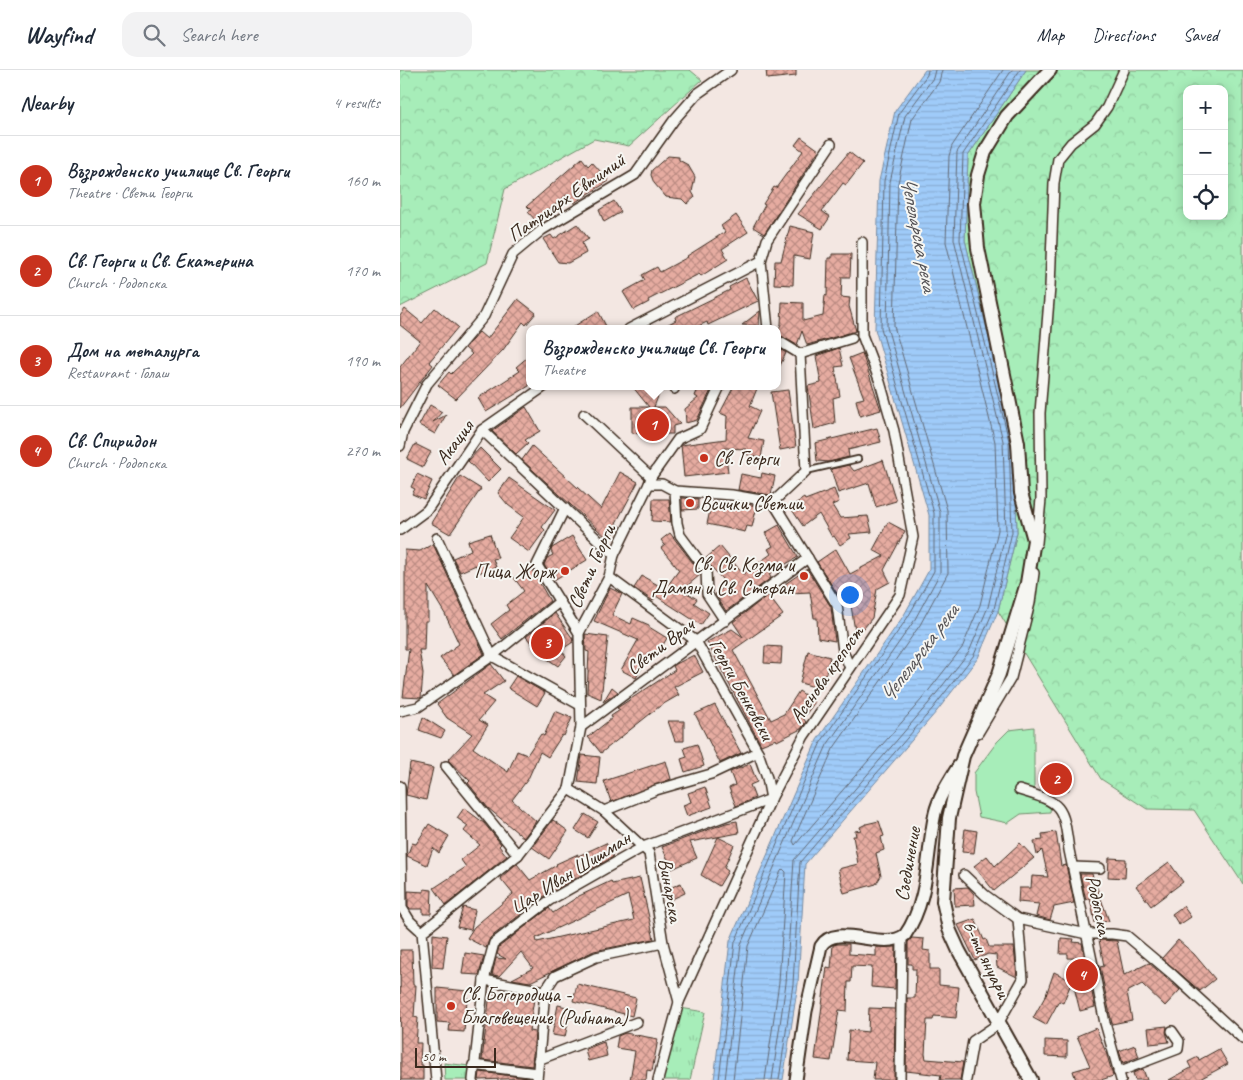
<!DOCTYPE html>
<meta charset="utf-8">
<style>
:root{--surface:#fff;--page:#f2f2f3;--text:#1f2937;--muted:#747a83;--line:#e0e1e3;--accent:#c8321e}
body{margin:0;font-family:Caveat,sans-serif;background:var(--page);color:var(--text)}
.controls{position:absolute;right:15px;top:15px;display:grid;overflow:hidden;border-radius:10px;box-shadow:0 2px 12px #0003}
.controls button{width:45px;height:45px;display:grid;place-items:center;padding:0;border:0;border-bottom:1px solid var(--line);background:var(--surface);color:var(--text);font:25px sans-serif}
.scale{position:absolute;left:15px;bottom:12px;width:81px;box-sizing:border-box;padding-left:5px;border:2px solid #3b2a1e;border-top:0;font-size:14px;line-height:18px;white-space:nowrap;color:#3b2a1e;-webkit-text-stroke:4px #f6f6f2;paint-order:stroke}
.you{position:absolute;left:449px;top:524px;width:18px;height:18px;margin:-12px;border:4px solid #fff;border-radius:50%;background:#1a73e8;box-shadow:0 0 0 8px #1a73e833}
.badge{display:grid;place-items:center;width:32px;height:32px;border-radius:50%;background:var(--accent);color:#fff;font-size:16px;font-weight:700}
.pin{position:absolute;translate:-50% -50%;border:2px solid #fff;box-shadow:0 1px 5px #0006}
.popup{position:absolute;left:126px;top:255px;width:255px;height:65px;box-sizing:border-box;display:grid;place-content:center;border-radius:10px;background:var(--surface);filter:drop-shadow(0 1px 4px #0005);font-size:16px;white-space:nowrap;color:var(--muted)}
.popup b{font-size:19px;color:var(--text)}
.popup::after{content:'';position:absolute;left:50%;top:100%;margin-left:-10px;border:10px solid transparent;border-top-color:var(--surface)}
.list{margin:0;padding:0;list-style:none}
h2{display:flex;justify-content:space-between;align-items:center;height:65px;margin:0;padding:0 20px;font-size:21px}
h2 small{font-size:16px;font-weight:400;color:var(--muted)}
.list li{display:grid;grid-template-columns:32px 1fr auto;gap:15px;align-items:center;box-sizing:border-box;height:90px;padding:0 20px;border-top:1px solid var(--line)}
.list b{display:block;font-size:19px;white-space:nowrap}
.list p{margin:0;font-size:16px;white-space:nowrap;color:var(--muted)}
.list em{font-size:16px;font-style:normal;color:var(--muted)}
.icon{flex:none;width:28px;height:28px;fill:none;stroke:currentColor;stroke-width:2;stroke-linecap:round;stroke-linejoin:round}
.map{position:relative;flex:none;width:843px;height:1010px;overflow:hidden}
header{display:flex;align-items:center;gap:30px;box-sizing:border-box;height:70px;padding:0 25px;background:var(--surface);border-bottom:1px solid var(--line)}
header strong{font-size:24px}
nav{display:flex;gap:28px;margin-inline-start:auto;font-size:18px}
.search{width:350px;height:45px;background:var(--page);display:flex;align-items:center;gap:12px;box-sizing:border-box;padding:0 18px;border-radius:15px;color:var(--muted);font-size:19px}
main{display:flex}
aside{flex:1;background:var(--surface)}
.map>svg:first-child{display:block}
.green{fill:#a7edb9;stroke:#718c6c}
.forest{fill:url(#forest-crowns);stroke:#718c6c;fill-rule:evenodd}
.park{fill:url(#park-tufts);stroke:#718c6c}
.water{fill:url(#water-rules);stroke:#778ba1}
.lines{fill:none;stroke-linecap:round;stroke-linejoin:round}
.shore{stroke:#636a76;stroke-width:1}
.building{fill:url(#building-cross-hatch);stroke:#3b2a1e;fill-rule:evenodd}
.service-casing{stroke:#3b2a1e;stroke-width:8}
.minor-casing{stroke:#3b2a1e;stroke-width:12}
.tertiary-casing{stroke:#3b2a1e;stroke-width:15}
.secondary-casing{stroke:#3b2a1e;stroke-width:16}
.service{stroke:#f6f6f2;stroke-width:4.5}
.minor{stroke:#f6f6f2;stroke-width:9}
.tertiary{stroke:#f6f6f2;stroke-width:11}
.secondary{stroke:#f6f6f2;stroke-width:12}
.poi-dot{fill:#c8321e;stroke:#f6f6f2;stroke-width:2}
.labels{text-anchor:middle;stroke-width:4;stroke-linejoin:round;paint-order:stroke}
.street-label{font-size:20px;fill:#3b2a1e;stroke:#f6f6f2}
.poi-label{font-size:20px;fill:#3b2a1e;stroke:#f6f6f2;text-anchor:start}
.water-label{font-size:21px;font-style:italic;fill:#545255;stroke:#f6f6f2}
</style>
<header>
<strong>Wayfind</strong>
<div class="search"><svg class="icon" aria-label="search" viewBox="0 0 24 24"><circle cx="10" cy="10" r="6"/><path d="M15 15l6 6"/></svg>Search here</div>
<nav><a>Map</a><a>Directions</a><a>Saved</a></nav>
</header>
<main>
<aside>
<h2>Nearby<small>4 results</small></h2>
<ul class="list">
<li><span class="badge">1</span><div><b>Възрожденско училище Св. Георги</b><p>Theatre · Свети Георги</p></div><em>160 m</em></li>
<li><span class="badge">2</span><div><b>Св. Георги и Св. Екатерина</b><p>Church · Родопска</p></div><em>170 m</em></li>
<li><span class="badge">3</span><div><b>Дом на металурга</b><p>Restaurant · Голаш</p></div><em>190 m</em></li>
<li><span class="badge">4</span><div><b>Св. Спиридон</b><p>Church · Родопска</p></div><em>270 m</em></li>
</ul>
</aside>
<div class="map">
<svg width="843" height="1010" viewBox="0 0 843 1010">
<defs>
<pattern id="forest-crowns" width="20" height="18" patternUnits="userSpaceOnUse" patternTransform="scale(1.25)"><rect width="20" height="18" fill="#a7edb9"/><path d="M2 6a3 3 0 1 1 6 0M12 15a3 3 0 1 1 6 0" fill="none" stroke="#91cb9f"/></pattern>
<pattern id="park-tufts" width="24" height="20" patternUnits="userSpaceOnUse" patternTransform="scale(1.25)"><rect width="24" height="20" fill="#a7edb9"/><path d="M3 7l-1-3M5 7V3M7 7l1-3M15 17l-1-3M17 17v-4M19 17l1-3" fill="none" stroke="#91cb9f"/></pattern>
<pattern id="water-rules" width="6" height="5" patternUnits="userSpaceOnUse" patternTransform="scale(1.25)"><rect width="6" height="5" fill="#9fcbf9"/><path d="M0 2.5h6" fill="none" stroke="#8aaed5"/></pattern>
<pattern id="building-cross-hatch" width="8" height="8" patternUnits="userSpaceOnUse" patternTransform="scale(1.25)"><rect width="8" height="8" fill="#e6aca1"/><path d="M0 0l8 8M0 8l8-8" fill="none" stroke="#bc8c83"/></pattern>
</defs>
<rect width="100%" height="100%" fill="#f3e7e2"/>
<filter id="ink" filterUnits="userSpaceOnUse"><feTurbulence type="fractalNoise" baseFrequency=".02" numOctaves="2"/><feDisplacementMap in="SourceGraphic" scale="10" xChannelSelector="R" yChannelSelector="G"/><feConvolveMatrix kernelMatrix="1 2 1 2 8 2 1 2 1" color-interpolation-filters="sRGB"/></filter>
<g filter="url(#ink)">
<polygon class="green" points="634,657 634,718 651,735 650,742 621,744 608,753 579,747 574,722 574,703 597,672 609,660"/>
<g class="forest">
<polygon points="0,0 290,0 302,10 229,76 194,69 105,119 87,193 0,237"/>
<path d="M 626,0 L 843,0 L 843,814 L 794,740 L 747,739 L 701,709 L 598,541 L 617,462 L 614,370 L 565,170 L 568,86 ZM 787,19 L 824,19 L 824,146 L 787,146 Z"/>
</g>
<g class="park">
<polygon points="280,938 305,942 290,1010 261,1010"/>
<polygon points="44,993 70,996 69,1010 45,1010"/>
</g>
<polygon class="water" points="525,0 626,0 568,86 565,170 614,370 617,462 598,541 578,588 537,641 405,794 398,914 383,1010 314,1010 330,871 417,670 504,545 529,500 529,445 475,259 479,111 495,41"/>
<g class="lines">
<g class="shore">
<polyline points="542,0 539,12 512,49 498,113 494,256 547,440 548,503 520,555 433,679 393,771 395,775 522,629 562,578 580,535 598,460 595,372 546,172 549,86 552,76 603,0"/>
<polyline points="319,1010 335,872 421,672 508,547 534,501 534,443 481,258 484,111 499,43 527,5 528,0"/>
<polyline points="325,1010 341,874 427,675 514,551 540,503 540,442 487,257 490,112 505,46 533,8 535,0"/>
<polyline points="333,1010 348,876 381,801 383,799 386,802 379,912 365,1010"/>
<polyline points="372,1010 386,913 394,790 528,634 569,582 588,537 606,461 603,371 554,169 557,82 612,0"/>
<polyline points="379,1010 393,914 400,792 533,638 574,585 594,539 612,462 609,371 560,170 563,84 620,0"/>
</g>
</g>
<g class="building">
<polygon points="366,0 396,0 396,6 367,9"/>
<polygon points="401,67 419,80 364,164 353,157 365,135 363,134 374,117 376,118 403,81 395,75"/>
<polygon points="449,82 463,93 446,115 443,113 422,141 430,147 422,159 398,144"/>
<polygon points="268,86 279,87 279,90 288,95 295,107 292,122 295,127 287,134 282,129 266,127 254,113 251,105 252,100"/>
<polygon points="182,88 188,96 192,92 209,111 174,133 167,125 136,151 128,142 131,140 127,136"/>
<polygon points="214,131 221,142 204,152 199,140"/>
<polygon points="336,145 348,162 322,179 328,189 301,206 299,204 248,230 249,232 234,240 223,222 245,210 242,205 257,197 260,202 288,187 287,186 325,162 321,156"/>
<polygon points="177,154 189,169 182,173 186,183 168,193 158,192 143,169 151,165 154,169"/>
<polygon points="390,156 414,162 410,189 394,186 393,215 374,214 375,191 381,191"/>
<polygon points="432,184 451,184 450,207 442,207 441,227 450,228 449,236 456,261 407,275 402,261 397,275 377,264 381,254 382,232 403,233 403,251 423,246 425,225 427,226 428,188 432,188"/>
<polygon points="346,208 358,231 308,255 307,252 292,259 259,259 276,250 275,247 330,220 329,217"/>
<polygon points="118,229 136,243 126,255 123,252 103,280 56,329 38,315 49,302 51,304 72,284 65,278 79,262 87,269"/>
<polygon points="35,238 58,257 29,292 33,295 0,338 0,297 20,271 0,255 0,246 5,239 22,253"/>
<polygon points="198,241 206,256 201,259 170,259"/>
<polygon points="360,241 359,256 342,255"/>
<polygon points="377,277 386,283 377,302"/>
<polygon points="439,278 443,296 435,297 440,326 433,328 435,353 414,359 408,316 421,313 416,286"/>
<polygon points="462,283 481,340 460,346 456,330 464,328 449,288"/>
<polygon points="129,286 129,316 86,342 78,328 120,301 116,297"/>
<polygon points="232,316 262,316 254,337 265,337 280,354 273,356 273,364 261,364 261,367 232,363 232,337 249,337"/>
<polygon points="299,316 313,316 297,350 286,353 285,339 298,328 295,326"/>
<polygon points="334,316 358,316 350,336 360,341 348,368 364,371 361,388 345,384 346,379 325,378 328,402 284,407 281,375 326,369 327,346 320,343"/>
<polygon points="388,320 396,377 380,380 371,322"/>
<polygon points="30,335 42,342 33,352 46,345 35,364 19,355"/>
<polygon points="126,337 140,361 125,370 128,373 116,384 92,361"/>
<polygon points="477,358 481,372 448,380 449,387 429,392 417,391 415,373"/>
<polygon points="15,374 31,382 23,397 7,389"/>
<polygon points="132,376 201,439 220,402 238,412 216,453 219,456 209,470 122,390"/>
<polygon points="80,378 101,399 88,412 68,391"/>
<polygon points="483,390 496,431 476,437 469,413 438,423 431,399 449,395 454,401"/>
<polygon points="362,403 375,406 371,425 338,420 341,404 361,408"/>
<polygon points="17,404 32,411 24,429 12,424 15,419 11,417"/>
<polygon points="60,406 81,419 50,464 31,453"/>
<polygon points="109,408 155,440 142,457 145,460 129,482 109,468 124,447 108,435 98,423"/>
<polygon points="434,419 439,432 432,435 440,448 468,446 472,462 449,464 451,468 440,475 434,466 432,467 419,444 403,456 390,437 404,428 405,430"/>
<polygon points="282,428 298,429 298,439 282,440"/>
<polygon points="253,429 269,429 271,452 252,451"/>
<polygon points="312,431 334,435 335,432 357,436 352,457 347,456 345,462 307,454"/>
<polygon points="488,452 505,461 484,500 490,512 477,519 472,548 464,558 455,561 449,523 440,528 417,492 436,479 450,504 484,486 473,480"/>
<polygon points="379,455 398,487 369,504 371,508 326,541 315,524 327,515 305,489 320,476 343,504 371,484 368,479 373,476 365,463"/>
<polygon points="270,463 300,502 300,505 282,520 297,529 294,533 309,543 301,555 256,526 253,531 234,518 242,506 265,519 279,500 261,478 265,475 261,470"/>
<polygon points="90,464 98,488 93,489 96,497 78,503 76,495 60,502 53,488 71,480 68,471"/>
<polygon points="172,466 187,490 154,510 144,495 147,488 153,485 151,481 152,478"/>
<polygon points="33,474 84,584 54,605 40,588 59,574 45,544 28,516 28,551 25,551 24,580 19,580 23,603 21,628 3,627 9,579 5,579 5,480 20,481"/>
<polygon points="131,498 150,531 102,569 91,554 109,540 106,535 124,521 114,508"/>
<polygon points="407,499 431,537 435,571 418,568 417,548 414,548 410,522 390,523 385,514"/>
<polygon points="210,518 222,524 212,545 231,554 233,548 249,555 249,557 267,568 256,587 250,583 236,608 221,600 238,570 194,551"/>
<polygon points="368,525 383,545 333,580 371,650 384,644 399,621 415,632 403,648 406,652 401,659 377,671 376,669 361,675 307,572 332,559 343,567 333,552"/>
<polygon points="155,543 173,569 173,572 161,580 166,586 158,596 143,586 126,567"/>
<polygon points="185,564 208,567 201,629 187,623 189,582 186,581"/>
<polygon points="365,576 382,577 381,594 364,593"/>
<polygon points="408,581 430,587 422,619 400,613"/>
<polygon points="294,585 303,602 274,617 279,625 260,636 201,683 188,667 212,648 211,646 220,640 217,638 275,600 273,596 276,594"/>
<polygon points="91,594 104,611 83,625 94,632 79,650 88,655 73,678 108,702 117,681 127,685 141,664 144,666 155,641 172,648 164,666 162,665 148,687 140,682 128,709 112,730 136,751 124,768 88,738 68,713 70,711 48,690 72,664 47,648 37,634"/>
<polygon points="116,606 145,623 137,636 108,618"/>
<polygon points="212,617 218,622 203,632"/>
<polygon points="315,635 341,683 320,693 295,644"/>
<polygon points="23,647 45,661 41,668 19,660"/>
<polygon points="268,651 284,651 284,671 275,671"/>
<polygon points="297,674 304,696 285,702 281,689 287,687 284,678"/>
<polygon points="182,685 200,687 197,714 178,712"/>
<polygon points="266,691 271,709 211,732 204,711"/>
<polygon points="10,693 33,698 26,730 6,725"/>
<polygon points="350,694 357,712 350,715 355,728 336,736 329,718 335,715 330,702"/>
<polygon points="668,698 669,720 643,720 643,699"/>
<polygon points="305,717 312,737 287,746 283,735 291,732 288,723"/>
<polygon points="64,738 84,753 101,774 99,776 107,786 46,835 34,818 66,797 61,790 80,775 64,761 68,756 57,748"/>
<polygon points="185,744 198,752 188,768 175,760"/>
<polygon points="153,750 168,761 149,789 132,777"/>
<polygon points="337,751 339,763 290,772 297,788 272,799 262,777 326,753"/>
<polygon points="479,751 484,766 481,767 484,780 476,783 481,806 476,814 444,823 438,799 458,794 453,766 456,766 455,761 461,760 460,757 466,754"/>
<polygon points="29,754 49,766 39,783 33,778 27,795 7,786 12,773 16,774"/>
<polygon points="565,759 577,761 574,783 562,782"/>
<polygon points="656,762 661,796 666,795 674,833 654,837 650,850 636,846 639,834 618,832 619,818 631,818 632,806 648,807 642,780 637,785 634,771 643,770 642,764"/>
<polygon points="318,767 334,775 324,798 328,801 319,816 301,805"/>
<polygon points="206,773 213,787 146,825 90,868 86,878 67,868 74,857 113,824 100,808 115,795 117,794 130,810 157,795 156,794 178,784 176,787"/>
<polygon points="620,773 634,788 594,821 574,796 587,786 595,796"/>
<polygon points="709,788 726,789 725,808 708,807"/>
<polygon points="769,792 783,812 751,836 736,816"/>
<polygon points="680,804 692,804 709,851 695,853 690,828 686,830"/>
<path d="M 240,808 L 254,869 L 194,881 L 130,912 L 112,909 L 133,898 L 121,882 L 99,906 L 92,905 L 96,888 L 106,889 L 97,884 L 99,877 L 149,838 L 153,843 L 179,826 L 211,811 L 212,814 ZM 228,825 L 234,850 L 137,872 L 136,868 Z"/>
<polygon points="281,813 285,823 268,831 263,821"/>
<polygon points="568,817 574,824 575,835 555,836 554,818"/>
<polygon points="24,819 32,820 31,844 23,844 23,839 10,839 8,836 8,821 24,822"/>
<polygon points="783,836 791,847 779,855 772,844"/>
<polygon points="63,837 75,840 71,860 57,857"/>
<polygon points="575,849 584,870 586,869 589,877 614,877 617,907 597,897 596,885 588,884 575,890 558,855"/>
<polygon points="33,864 47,866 43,898 32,897"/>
<polygon points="512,868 524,869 523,880 530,881 530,899 539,899 539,915 559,917 556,948 534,946 533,950 527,950 525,984 526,989 563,992 560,1010 540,1010 541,1005 506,1001 507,928 515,928 516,899 512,899 512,894 508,894 508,872"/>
<polygon points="661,868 674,869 673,872 682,873 685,889 668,888 668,884 660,884"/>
<polygon points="699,870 717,871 724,905 749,893 780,920 765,936 742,914 727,922 732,950 712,954 700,897 704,896"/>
<polygon points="778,870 794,884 815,909 800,921 762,888"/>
<polygon points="438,874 449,874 449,884 476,886 476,877 496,877 495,919 471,917 472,897 452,896 451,912 448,912 447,941 439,940 431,991 415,989 427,897 431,898 433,875"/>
<polygon points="0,880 12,880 13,915 16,915 14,947 18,948 16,973 21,973 20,995 23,995 23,1010 1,1010"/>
<polygon points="65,883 84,886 79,905 62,904"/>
<polygon points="687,899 695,937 680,941 671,905"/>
<polygon points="654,902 672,911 663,933 659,931 646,955 633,948 646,925"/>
<polygon points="177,914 236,928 232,946 173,931"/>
<polygon points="37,918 68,921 64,962 49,961 50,953 37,952"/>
<polygon points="90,923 134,929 129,961 135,962 132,996 82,990"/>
<polygon points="158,935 171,938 165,967 152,965"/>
<polygon points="469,938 495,939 494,1010 473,1010 475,992 447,990 449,960 468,962"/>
<polygon points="767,956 766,962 769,972 750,974 748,958"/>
<polygon points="696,958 707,985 713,1006 701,1010 676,1010 673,1001 690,996 677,966"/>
<polygon points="225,963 258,969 252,1001 247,1000 246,1010 230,1010 235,981 216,978 218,966"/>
<polygon points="645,970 667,971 667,987 645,986"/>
<polygon points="204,972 207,986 188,991 185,979"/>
<polygon points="735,975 739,987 723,993 719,981"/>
<polygon points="819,979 828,994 798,1010 769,1010 791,998 788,992 798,987 799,990"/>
<polygon points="743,999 747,1010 735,1010 733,1003"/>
<polygon points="80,1002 130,1008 79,1010"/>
</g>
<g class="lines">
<g class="service-casing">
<polyline id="service" points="406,401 458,389"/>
</g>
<g class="minor-casing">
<g id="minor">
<polyline points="229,259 361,191"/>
<polyline points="368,259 361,191 367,170 431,74"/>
<polyline points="400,284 452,268"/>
<polyline points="273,316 274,319"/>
<polyline points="184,344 251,407"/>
<polyline points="82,360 214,485"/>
<polyline points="0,376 3,362 27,314 84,246 113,184 142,160 235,105 274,50 297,24 331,0"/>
<polyline points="249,414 262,414 275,421 332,425 373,432 437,535 443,581 450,598"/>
<polyline points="275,421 277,453 280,465 306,500 307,524 325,551"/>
<polyline points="373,432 406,401 400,284 377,270"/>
<polyline points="165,438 137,495 179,563"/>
<polyline points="0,460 27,440 82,360 145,316"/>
<polyline points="37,468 92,586 180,635"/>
<polyline points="637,473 641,429 640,343 650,217 654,113 658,89 671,73 695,54 707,37 724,0"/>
<polyline points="0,641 18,637 92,586 159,532"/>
<polyline points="181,657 408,488"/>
<polyline points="578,663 611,608 630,533 634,503"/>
<polyline points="46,696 118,785"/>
<polyline points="0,716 2,838 10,851 22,862"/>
<polyline points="169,719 204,741 249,783 263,873 279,932"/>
<path d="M 619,720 C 663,733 663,735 669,780 L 705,953 L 721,1010"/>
<polyline points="204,741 256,720 311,704 358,682"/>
<polyline points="673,797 700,798"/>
<polyline points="564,805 585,825 618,849 687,864 712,864 727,866 772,904 843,969"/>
<polyline points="22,862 118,785 169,719 181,657 179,563 209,507 214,485 249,414 251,407 278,369 300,359 320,316"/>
<polyline points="22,862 36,1010"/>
<polyline points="84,910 145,921 155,906 196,887 263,873"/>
<polyline points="138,990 237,952"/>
<polyline points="73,995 137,1003"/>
<polyline points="718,1002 778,979 779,971 772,961"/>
<polyline points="73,1010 84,910 94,873 150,830 243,777 371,729 367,708 358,682 296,571 209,507"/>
<polyline points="137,1010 145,921"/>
<polyline points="258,1010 279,932 371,729 404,666 500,525 513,467 494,361 480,312 462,265 462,172"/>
<polyline points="500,1010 502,868"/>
<polyline points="566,1010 573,971 598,954 623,909 618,849"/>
</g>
</g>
<g class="tertiary-casing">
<path id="tertiary" d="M 396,1010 L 406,941 L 421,876 C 436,851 482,882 505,865 C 530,829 526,784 535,743 C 539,726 550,710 559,695"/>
</g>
<g class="secondary-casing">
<polyline id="secondary" points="631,1010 559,881 549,859 543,831 549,748 563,686 599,604 627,513 634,470 621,423 618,373 578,178 574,133 578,105 585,82 607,46 650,0"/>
</g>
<use href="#service" class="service"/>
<use href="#minor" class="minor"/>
<use href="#tertiary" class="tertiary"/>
<use href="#secondary" class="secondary"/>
</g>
</g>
<g class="poi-dot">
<circle cx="304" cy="388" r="5"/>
<circle cx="290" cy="433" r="5"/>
<circle cx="165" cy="501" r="5"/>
<circle cx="404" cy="506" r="5"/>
<circle cx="51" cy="936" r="5"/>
</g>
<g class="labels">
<g class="street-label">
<text transform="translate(166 127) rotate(-35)" y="7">Патриарх Евтимий</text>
<text transform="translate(54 372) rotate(-53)" y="7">Акация</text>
<text transform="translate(191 496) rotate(-66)" y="7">Свети Георги</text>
<text transform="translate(260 576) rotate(-37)" y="7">Свети Врач</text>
<text transform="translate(426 604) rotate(-55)" y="7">Асенова крепост</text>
<text transform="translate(342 619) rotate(61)" y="7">Георги Бенковски</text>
<text transform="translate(507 794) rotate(-80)" y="7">Съединение</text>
<text transform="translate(170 802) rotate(-32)" y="7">Цар Иван Шишман</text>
<text transform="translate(271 820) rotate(80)" y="7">Винарска</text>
<text transform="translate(699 835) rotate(78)" y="7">Родопска</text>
<text transform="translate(587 889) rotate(64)" y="7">6-ти януари</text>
</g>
<g class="poi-label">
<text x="314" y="395">Св. Георги</text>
<text x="300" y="440">Всички Светии</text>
<text x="394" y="501" text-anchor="end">Св. Св. Козма и<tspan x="394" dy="23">Дамян и Св. Стефан</tspan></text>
<text x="155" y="508" text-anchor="end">Пица Жорж</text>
<text x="61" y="931">Св. Богородица -<tspan x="61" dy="23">Благовещение (Рибната)</tspan></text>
</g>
<g class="water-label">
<text transform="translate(519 164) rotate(79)" y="7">Чепеларска река</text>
<text transform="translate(519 583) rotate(-53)" y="7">Чепеларска река</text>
</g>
</g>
</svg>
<div class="controls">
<button>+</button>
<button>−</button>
<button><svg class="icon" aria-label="locate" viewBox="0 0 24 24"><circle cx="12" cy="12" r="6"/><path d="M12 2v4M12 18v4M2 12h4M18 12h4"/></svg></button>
</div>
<div class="scale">50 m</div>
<div class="you"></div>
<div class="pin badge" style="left:253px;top:355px">1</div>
<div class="popup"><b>Възрожденско училище Св. Георги</b>Theatre</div>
<div class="pin badge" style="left:656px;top:709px">2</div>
<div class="pin badge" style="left:147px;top:573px">3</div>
<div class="pin badge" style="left:682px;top:905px">4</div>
</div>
</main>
